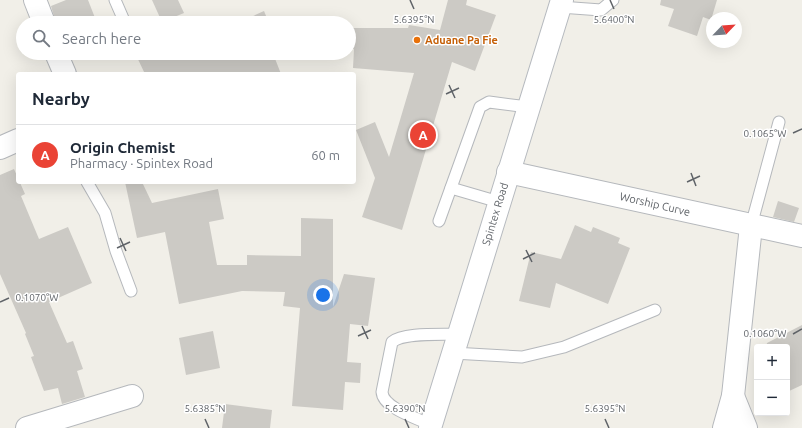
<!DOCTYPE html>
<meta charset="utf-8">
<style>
:root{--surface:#fff;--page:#f2f2f3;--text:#1f2937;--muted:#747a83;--line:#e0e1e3;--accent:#ea4335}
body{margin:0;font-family:Ubuntu,sans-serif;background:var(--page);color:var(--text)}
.controls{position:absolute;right:12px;bottom:12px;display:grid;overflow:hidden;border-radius:4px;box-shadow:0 4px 16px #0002}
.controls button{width:36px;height:36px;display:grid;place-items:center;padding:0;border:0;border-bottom:1px solid var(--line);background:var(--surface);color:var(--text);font:20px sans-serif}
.compass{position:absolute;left:706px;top:12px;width:36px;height:36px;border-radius:50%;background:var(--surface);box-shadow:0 4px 16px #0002;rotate:65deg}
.you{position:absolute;left:323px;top:295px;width:14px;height:14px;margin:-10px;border:3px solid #fff;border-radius:50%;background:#1a73e8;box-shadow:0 0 0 6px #1a73e833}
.badge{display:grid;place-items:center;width:26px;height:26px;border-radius:50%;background:var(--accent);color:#fff;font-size:13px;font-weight:700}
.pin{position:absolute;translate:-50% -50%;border:2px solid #fff;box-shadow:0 1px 4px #0006}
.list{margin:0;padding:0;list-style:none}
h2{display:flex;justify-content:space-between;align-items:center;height:52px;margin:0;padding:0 16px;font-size:17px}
h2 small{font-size:13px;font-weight:400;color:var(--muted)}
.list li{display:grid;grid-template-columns:26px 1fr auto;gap:12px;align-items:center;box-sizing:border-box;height:60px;padding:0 16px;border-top:1px solid var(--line)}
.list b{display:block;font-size:15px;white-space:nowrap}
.list p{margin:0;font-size:13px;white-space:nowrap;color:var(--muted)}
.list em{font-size:13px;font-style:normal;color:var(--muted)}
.icon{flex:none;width:22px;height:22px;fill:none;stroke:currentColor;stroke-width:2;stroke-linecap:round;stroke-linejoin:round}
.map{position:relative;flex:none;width:802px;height:428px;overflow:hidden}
.search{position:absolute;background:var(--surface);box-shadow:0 4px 16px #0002;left:16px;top:16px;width:340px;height:44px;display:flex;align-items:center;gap:10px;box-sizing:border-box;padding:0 14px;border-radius:22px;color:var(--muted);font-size:15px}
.panel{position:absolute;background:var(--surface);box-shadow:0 4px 16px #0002;left:16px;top:72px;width:340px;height:112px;border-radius:4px}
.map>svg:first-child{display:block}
.building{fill:#cccac5}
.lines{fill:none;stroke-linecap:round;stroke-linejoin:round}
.lane-casing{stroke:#b5b8bc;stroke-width:13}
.street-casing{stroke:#b5b8bc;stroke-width:24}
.secondary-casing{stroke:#b6babf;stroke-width:24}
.lane{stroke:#fff;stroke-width:11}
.street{stroke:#fff;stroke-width:22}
.secondary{stroke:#fff;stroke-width:22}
.ticks{fill:none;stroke:#5f6368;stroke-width:1.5}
.food-dot{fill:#e8710a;stroke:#fff;stroke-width:1.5}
.labels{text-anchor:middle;stroke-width:3;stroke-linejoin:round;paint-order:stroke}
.food-label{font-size:11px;font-weight:bold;fill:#c56008;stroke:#fff;text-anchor:start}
.street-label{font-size:11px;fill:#5f6368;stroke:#fff}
.ticks-label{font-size:10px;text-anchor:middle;fill:#5f6368;stroke:#fff;stroke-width:3;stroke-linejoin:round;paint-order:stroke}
</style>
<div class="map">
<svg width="802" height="428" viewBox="0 0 802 428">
<rect width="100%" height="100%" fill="#f1efe8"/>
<g class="building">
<polygon points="66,0 88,0 97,23 56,23 51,6"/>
<polygon points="152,0 178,0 184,13 162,22"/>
<polygon points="448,0 467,0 466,5 496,15 475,71 452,62 402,230 362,217 375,178 356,130 375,122 389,157 414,73 353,68 354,49 349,49 349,28 408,28 409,25 440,30"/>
<polygon points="661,0 717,0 711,20 703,17 697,36 668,26 674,9 660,5"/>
<polygon points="264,11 269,23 238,23"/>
<polygon points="70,53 90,53 73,60"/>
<polygon points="135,53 281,53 274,56 281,74 145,74"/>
<polygon points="14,169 25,194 21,196 39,239 68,227 92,283 49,302 67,343 73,341 83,369 77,371 85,397 62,404 58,388 44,391 31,357 34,356 25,334 26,333 0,274 0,175"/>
<polygon points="125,182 142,182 152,203 218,189 224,219 209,222 217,265 247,265 247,255 301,256 301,218 333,219 333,307 344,274 375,278 368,326 350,324 347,362 361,363 360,383 345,382 343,410 292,406 300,308 283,306 285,292 242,291 179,304 165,232 137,238"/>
<polygon points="778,201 799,208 794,222 773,217"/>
<polygon points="575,225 591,232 593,227 620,238 618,243 630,248 608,304 556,283 550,308 519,301 531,252 561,259"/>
<polygon points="802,325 802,385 787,392 787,347 766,347 767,343"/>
<polygon points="213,331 220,368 186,375 179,338"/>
<polygon points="225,404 272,410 270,428 222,428"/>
</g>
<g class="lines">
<g class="lane-casing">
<g id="lane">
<polyline points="115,0 125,23"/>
<polyline points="560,7 601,10 613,0"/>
<polyline points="87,182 105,213 116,251 131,291"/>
<polyline points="451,188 499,202"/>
<polyline points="439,221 480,107 489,102 528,107"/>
<polyline points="751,226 779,122"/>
<polyline points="453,353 522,357 564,347 655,310"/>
<path d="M 431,425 C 417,418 383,408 382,392 L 392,342 C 404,332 443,335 459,334"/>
</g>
</g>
<g class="street-casing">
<g id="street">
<polyline points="35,0 44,23"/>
<polyline points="56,53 65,74"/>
<polyline points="0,148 18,140"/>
<polyline points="508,172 802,236"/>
<polyline points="733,396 746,428"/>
<polyline points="27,428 132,396"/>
<polyline points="724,428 733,396 751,226"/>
</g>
</g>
<g class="secondary-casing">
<polyline id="secondary" points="430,428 562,0"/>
</g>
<use href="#lane" class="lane"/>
<use href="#street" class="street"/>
<use href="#secondary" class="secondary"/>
</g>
<path class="ticks" d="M 410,0 L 414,9M 610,0 L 614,9M 449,85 L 455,98M 446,94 L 459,88M 793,133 L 802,129M 691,173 L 696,186M 687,182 L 700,176M 120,238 L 126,251M 117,248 L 130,242M 526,250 L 532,262M 523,259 L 535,253M 0,302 L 9,298M 362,326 L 368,339M 793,334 L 802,329M 358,336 L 371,330M 205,419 L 209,428M 405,419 L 409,428M 605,419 L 609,428"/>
<circle class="food-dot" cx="417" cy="40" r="4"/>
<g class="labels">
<g class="food-label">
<text x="425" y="44">Aduane Pa Fie</text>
</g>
<g class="street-label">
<text transform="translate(655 204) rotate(13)" y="4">Worship Curve</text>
<text transform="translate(495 214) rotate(-73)" y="4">Spintex Road</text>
</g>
</g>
<g class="ticks-label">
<text x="414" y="23">5.6395°N</text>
<text x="614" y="23">5.6400°N</text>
<text x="765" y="137">0.1065°W</text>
<text x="37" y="301">0.1070°W</text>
<text x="765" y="337">0.1060°W</text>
<text x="205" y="412">5.6385°N</text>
<text x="405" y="412">5.6390°N</text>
<text x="605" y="412">5.6395°N</text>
</g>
</svg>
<div class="controls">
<button>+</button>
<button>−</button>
</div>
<svg class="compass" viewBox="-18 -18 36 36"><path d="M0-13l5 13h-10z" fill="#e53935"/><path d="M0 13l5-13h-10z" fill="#747a83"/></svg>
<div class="you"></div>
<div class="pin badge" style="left:423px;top:135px">A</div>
<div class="search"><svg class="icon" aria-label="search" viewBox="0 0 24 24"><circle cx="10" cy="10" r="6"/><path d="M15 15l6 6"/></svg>Search here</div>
<section class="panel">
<h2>Nearby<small></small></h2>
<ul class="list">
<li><span class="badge">A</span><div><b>Origin Chemist</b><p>Pharmacy · Spintex Road</p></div><em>60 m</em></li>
</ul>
</section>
</div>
